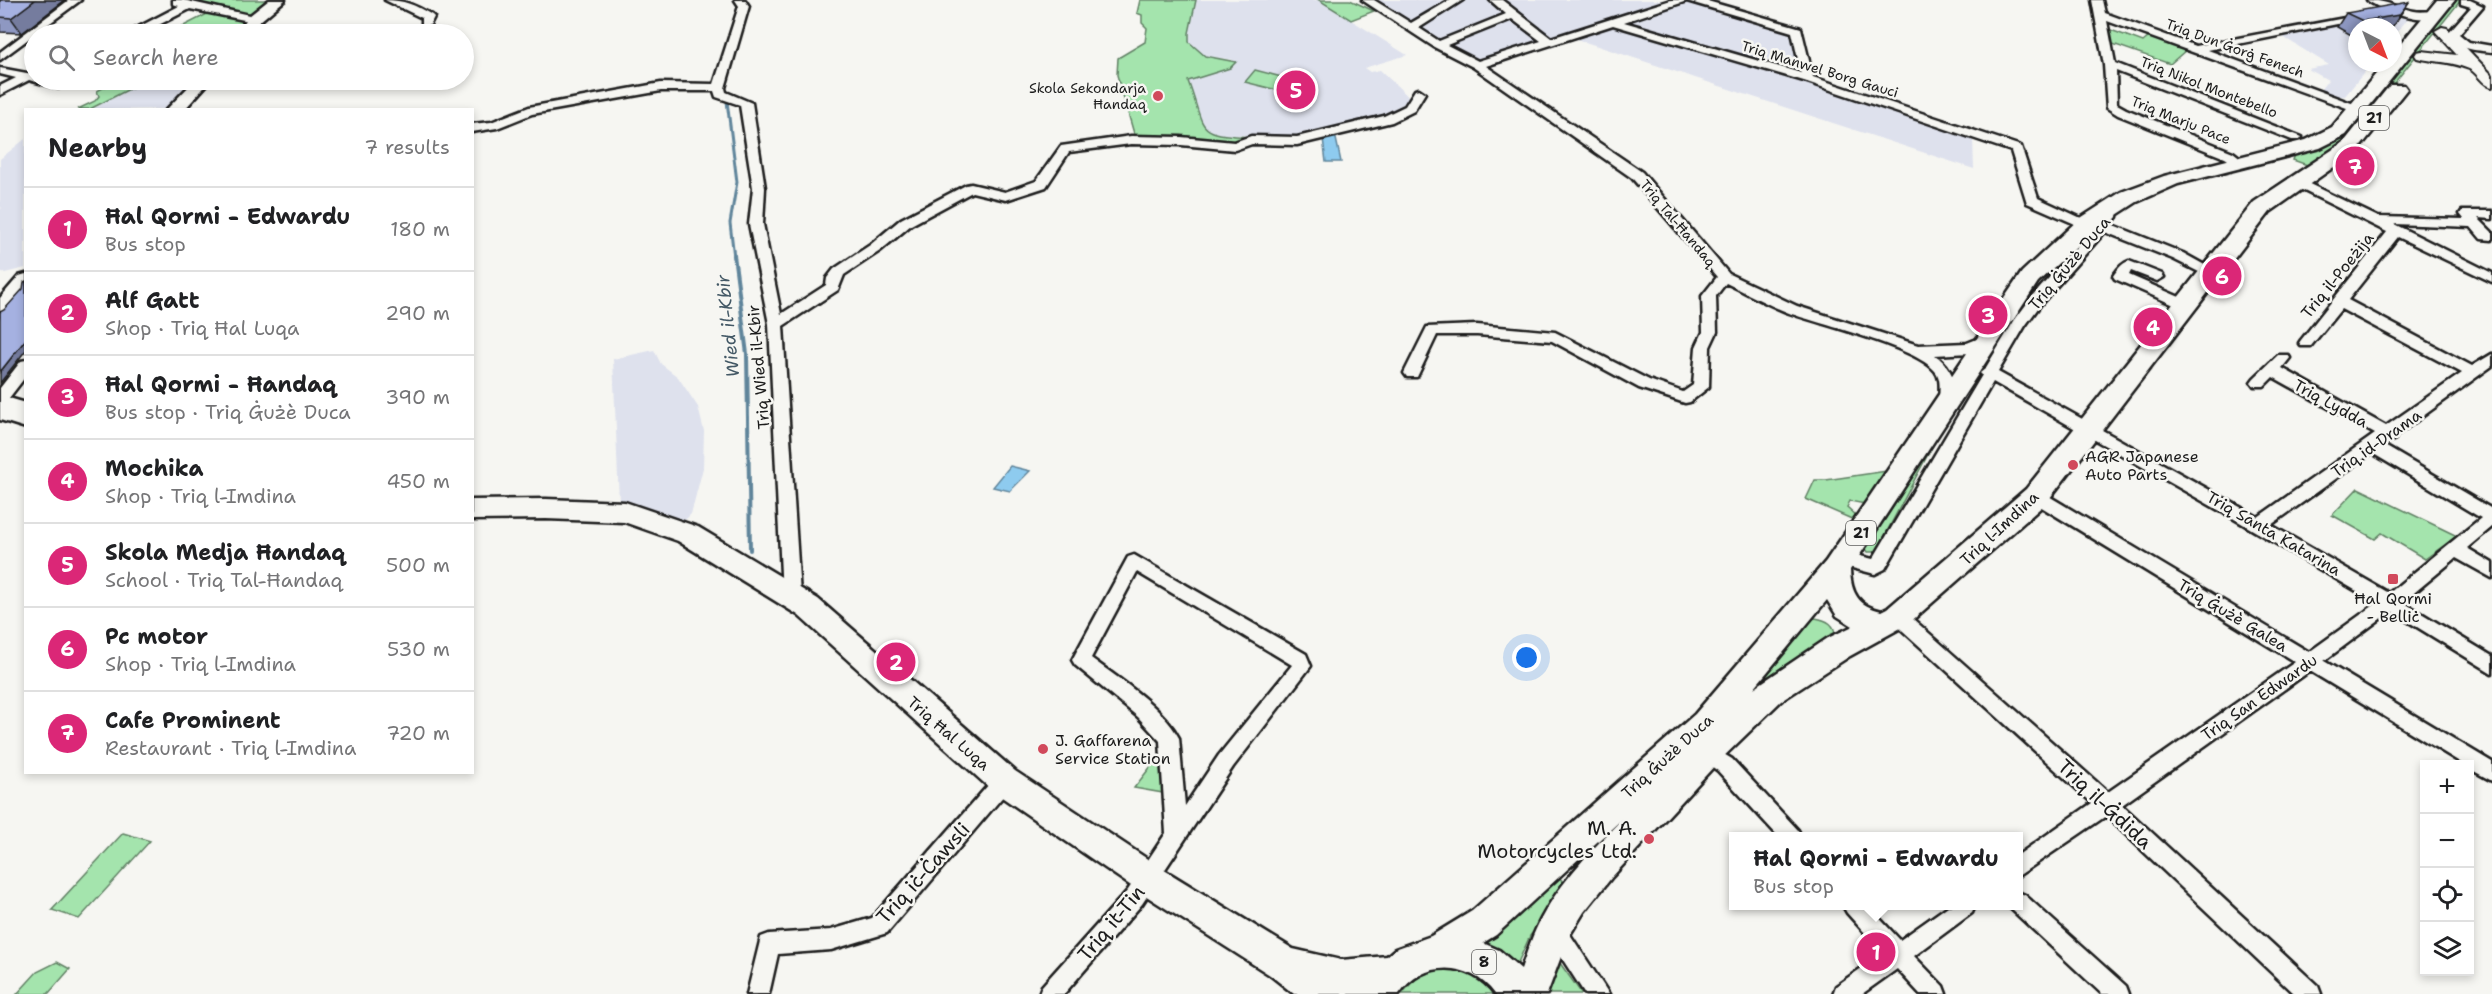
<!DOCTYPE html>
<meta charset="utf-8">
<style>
:root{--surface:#fff;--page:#f2f2f2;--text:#202124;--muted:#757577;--line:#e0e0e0;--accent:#db2777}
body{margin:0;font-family:"Shantell Sans",sans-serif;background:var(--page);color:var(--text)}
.controls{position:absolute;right:18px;bottom:18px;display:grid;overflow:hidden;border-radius:0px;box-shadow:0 3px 9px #0003}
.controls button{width:54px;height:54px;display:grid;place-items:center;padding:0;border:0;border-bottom:2px solid var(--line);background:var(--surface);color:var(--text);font:30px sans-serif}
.compass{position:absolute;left:2348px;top:18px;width:54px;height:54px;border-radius:50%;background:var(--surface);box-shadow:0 3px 9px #0003;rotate:138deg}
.you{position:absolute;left:1527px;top:658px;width:21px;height:21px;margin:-15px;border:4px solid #fff;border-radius:50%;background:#1a73e8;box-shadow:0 0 0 9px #1a73e833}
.badge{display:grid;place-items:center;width:39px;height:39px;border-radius:50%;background:var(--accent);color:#fff;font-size:20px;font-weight:700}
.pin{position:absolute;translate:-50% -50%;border:3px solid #fff;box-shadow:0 2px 6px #0006}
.popup{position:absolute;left:1729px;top:832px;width:294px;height:78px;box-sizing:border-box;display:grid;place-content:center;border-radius:0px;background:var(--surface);filter:drop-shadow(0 2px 4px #0005);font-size:20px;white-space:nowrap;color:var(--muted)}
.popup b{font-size:22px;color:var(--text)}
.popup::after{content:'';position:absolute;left:50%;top:100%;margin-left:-12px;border:12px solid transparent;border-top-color:var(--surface)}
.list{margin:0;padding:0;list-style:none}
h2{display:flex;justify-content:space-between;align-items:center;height:78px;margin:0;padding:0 24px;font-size:26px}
h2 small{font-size:20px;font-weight:400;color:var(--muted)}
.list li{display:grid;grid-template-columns:39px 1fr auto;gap:18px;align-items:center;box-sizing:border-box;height:84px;padding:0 24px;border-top:2px solid var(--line)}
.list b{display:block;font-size:22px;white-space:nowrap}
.list p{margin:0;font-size:20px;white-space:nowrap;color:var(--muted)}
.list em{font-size:20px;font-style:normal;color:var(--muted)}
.icon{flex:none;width:33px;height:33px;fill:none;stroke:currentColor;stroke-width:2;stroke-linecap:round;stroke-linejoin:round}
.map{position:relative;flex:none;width:2492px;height:994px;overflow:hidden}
.search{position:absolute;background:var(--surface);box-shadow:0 3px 9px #0003;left:24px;top:24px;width:450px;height:66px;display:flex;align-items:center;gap:15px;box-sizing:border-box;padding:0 21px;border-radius:33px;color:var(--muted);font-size:22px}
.panel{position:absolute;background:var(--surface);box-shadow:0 3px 9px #0003;left:24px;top:108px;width:450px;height:666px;border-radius:0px}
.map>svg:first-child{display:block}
.built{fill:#dee1ed}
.green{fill:#a4e4ad;stroke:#608064;stroke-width:1.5}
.water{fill:#8ecbef;stroke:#60859b;stroke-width:1.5}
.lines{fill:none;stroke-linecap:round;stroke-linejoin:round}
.stream-far1{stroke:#60859b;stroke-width:3}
.stream{stroke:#60859b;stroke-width:4}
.minor-casing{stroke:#1c1c1c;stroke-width:5}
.tertiary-casing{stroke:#1c1c1c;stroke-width:4}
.secondary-casing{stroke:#1c1c1c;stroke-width:5}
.trunk-casing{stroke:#1c1c1c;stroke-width:5}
.minor{fill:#f6f6f2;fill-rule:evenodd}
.tertiary{fill:#f6f6f2;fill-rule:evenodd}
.secondary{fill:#f6f6f2;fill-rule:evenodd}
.trunk{fill:#f6f6f2;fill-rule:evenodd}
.wall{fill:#8e98c2;stroke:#1c1c1c;stroke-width:1.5}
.shaded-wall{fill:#747c9e;stroke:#1c1c1c;stroke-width:1.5}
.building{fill:#a5b1e1;stroke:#1c1c1c;stroke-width:1.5}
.poi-dot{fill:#d1495b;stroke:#f6f6f2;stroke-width:2}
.labels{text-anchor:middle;stroke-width:5;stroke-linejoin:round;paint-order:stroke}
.far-street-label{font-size:14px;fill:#1c1c1c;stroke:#f6f6f2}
.far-poi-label{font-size:14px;fill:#1c1c1c;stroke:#f6f6f2;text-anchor:end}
.shield{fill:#f6f6f2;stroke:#5d5d5c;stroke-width:1.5}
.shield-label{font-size:15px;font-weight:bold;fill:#1c1c1c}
.street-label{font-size:16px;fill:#1c1c1c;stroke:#f6f6f2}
.poi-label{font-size:16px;fill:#1c1c1c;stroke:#f6f6f2;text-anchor:start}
.water-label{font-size:18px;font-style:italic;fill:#445966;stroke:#f6f6f2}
.near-street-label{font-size:20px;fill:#1c1c1c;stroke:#f6f6f2}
.near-poi-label{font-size:20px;fill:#1c1c1c;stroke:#f6f6f2;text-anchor:end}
</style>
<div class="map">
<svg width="2492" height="994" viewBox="0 0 2492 994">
<rect width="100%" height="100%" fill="#f6f6f2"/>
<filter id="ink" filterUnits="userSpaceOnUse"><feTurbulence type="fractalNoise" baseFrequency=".0167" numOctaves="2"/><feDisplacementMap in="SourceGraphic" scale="12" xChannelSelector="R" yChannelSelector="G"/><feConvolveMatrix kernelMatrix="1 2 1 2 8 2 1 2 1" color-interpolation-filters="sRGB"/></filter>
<g filter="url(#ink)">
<g class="built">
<polygon points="1142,0 1319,0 1407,55 1364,68 1370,72 1380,70 1411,99 1386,116 1296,138 1213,134 1203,127 1188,81 1230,68 1233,60 1205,56 1189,42 1188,33 1145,42 1147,28 1142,23 1142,15 1137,13"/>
<polygon points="1374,0 1702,0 1803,28 1815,79 1968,128 1973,138 1974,169 1573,38 1490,64 1437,40"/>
<polygon points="2397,14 2409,17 2393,37 2393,27 2357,27 2357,63 2372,63 2345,96 2336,96 2320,90 2328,80 2308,69 2329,65 2283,37"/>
<polygon points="147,80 185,80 194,83 170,109 90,110"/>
<polygon points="25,139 25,268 5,273 0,271 0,209 2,208 0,207 0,159"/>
<polygon points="654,350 661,364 678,377 698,407 704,431 703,468 691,514 685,520 619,502 613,359"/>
</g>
<g class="green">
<polygon points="204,0 269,0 248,16 196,4"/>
<path d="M 1140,0 L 1196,0 L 1189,33 L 1189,42 L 1205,56 L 1236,62 L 1230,68 L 1188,81 C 1207,131 1193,134 1252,137 L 1233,145 L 1135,137 L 1117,75 L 1118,58 L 1145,42 L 1147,28 L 1142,23 L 1142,15 L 1137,13 Z"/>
<polygon points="1319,0 1350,0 1374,11 1351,20"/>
<polygon points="2453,0 2461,0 2345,144 2310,166 2293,160 2295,155 2321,148 2352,131"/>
<polygon points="211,12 245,20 238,34 168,34"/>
<polygon points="2108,29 2143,42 2149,37 2186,50 2170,64 2110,43"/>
<polygon points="1255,70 1293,80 1293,82 1285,92 1245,82"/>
<polygon points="118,80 147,80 90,109 78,109 95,101 99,96 97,91"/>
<polygon points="1933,445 1876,552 1868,552 1866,549"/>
<polygon points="1887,471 1865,504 1850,501 1847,507 1857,516 1854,520 1806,499 1815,480 1826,480"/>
<polygon points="2358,488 2457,536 2425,559 2382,533 2375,539 2332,515"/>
<path d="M 1815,618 C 1827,620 1836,624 1835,638 L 1597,849 L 1591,844 L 1808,620 Z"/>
<polygon points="1159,756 1163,793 1134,788"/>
<polygon points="123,833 150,841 79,919 52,910"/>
<polygon points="1557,875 1567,886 1530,936 1515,969 1477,944"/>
<polygon points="1557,959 1582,994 1545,994"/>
<polygon points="57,962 70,969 48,994 17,994 37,972"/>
<path d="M 1444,967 C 1471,970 1479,976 1498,994 L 1402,994 C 1414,978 1425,971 1444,967 Z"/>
</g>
<g class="water">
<polygon points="1335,134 1341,162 1326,162 1323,138"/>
<polygon points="1010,466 1030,471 1010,491 993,487"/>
</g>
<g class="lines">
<polyline class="stream-far1" points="727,101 737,182 730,223 734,257"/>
<polyline class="stream" points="734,255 747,354 750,550"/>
<g class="minor-casing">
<g id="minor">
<polygon points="69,0 81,0 0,60 0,52"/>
<polygon points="173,0 183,0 258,17 260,19 254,22 190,9 141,34 128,34 129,32 179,6 173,4"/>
<path d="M 385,0 C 404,0 415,5 432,15 L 434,17 L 430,25 L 422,25 L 422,18 Z"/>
<polygon points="735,0 745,0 749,6 725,88 726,92 752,103 765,188 763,224 781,314 826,285 827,278 834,269 870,245 901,219 966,185 971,184 1005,192 1036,181 1061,146 1131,136 1181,137 1234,142 1251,136 1297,137 1384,116 1405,106 1415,90 1419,89 1425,93 1414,111 1392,122 1297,145 1252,144 1235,150 1181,145 1131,144 1069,152 1046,187 1006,200 972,192 911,225 880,251 844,275 838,290 783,326 800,595 797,600 791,602 785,600 782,595 769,324 749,224 753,188 740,105 716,97 714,91 661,91 532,114 497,128 472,132 472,124 491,122 529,107 661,83 714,84 739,6"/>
<path d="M 1362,0 L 1374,0 L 1411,23 L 1450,0 L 1463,0 L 1419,28 L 1439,41 L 1506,14 L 1490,0 L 1502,0 L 1551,38 L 1671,0 L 1704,0 L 1801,28 L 1813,77 L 2021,146 L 2038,198 L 2094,224 L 2087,228 L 2082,227 L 2027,203 L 2011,151 L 1804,81 L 1613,25 L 1486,66 L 1642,172 L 1729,274 L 1797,306 L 1918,345 L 1967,343 L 1987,335 L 1994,340 L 1992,343 L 1970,353 L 1935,355 C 1951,366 1962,388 1952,407 L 1942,407 C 1936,396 1944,382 1935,371 C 1916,347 1822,325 1789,313 C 1768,305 1747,293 1726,283 L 1716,296 L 1717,332 L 1710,347 L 1709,387 L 1690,402 L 1685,403 L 1639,388 L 1552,341 L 1477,335 L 1437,335 L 1417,377 L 1407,377 L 1404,373 L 1427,327 L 1477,325 L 1555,332 L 1649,380 L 1683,392 L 1693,385 L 1696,347 L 1703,332 L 1702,296 L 1717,277 L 1632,178 L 1473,67 L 1434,47 ZM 1687,1 L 1792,32 L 1801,73 L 1624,22 ZM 1512,19 L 1541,41 L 1478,61 L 1447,45 Z"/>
<polygon points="2092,0 2102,0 2105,13 2196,46 2366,14 2368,16 2362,19 2208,50 2365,108 2363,111 2355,111 2107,21 2115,63 2302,137 2300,140 2292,140 2116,71 2117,104 2126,109 2233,152 2246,162 2244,165 2236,165 2225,158 2118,115 2107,108 2104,65"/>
<path d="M 2367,0 C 2384,0 2397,7 2414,11 C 2423,13 2434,9 2442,15 C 2428,26 2379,10 2367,0 Z"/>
<path d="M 2461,0 L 2470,0 L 2483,6 L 2459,34 L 2469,42 L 2492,46 L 2492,52 C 2475,50 2457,50 2447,34 L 2471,7 L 2461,4 Z"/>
<polygon points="0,68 32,74 34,80 84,80 82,82 58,88 29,80 0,95 0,86 16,78 0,74"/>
<path d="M 2297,178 L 2378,217 L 2464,219 L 2460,214 L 2462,211 L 2492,211 L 2492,219 L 2478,218 L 2492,232 L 2492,240 L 2481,239 L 2471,227 L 2394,224 L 2492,273 L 2492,282 L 2398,237 L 2348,300 L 2472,366 L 2492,354 L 2492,366 L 2397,435 L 2395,439 L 2383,445 L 2492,509 L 2492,527 L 2467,548 L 2492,563 L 2492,578 L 2456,558 L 2403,602 L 2492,656 L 2492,673 L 2391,611 L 2324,661 L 2492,762 L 2492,781 L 2470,769 L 2470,764 L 2463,764 L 2310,671 L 2122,805 L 2318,986 L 2321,994 L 2294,994 L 2106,816 L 2018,876 L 2018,855 L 2092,803 L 1892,621 L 1889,616 L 1892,611 L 1898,609 L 1904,611 L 2108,792 L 2295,662 L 2030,500 L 2028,496 L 2030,492 L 2042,492 L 2309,652 L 2377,603 L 2236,520 L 1993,382 L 1885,569 L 1875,574 L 1837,564 L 1834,559 L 1837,554 L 1843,552 L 1873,559 L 1982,375 L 1980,373 L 1985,369 L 2014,321 L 2031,298 L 2098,223 L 2103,217 L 2106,205 L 2111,204 L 2118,208 L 2117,217 L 2111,224 L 2183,253 L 2219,273 L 2212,277 L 2207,276 L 2173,259 L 2105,232 L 2041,304 L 2025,326 L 1998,372 L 2258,517 L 2375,434 L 2273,377 L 2264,386 L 2254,386 L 2251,382 L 2254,378 L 2278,355 L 2288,355 L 2290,358 L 2282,368 L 2386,426 L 2462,373 L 2341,309 L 2311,346 L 2301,346 L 2299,343 L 2301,340 L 2387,232 L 2292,185 L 2291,182 L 2292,179 ZM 2372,453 L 2481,518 L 2389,593 L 2271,525 Z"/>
<path d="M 2129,261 L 2162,274 L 2164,277 L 2157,281 L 2131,271 L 2129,275 L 2191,302 L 2193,305 L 2191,308 L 2181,308 L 2115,279 L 2113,276 C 2117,270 2122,263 2129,261 Z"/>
<polygon points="26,360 26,376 9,398 26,403 26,413 0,407 0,388 21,361"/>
<path d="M 1134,555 L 1306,654 L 1311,666 L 1233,767 L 1142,904 L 1064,994 L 1039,994 L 1042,986 L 1128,890 L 1166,833 L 1160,741 L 1138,717 L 1075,665 L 1072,660 L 1128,557 ZM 1137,572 L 1292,665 L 1219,755 L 1185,806 L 1179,738 C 1163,707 1119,679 1091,658 Z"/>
<polygon points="1707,744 1732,759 1798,830 1801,836 1778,836 1718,771 1700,758 1697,752 1700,746"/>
<polygon points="1004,772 1011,775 1014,781 1011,787 887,933 831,950 778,954 769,994 747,994 761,937 769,934 831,930 872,918 997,775"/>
<polygon points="2018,892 2025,895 2126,986 2129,994 2102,994 2011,909 2009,906 2018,906"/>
<polygon points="1843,906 1868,906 1900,940 1948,906 1975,906 1972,913 1914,956 1943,986 1946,994 1920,994 1897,969 1862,994 1833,994 1836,986 1883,953 1847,913"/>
<polygon points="1554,919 1562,922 1609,994 1585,994 1543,929 1546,922"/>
</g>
</g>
<g class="tertiary-casing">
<path id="tertiary" d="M 2442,27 L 2447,28 L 2492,75 L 2492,87 C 2482,85 2478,73 2469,69 C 2448,60 2437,63 2417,58 L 2415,55 L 2417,52 L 2422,51 L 2457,55 L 2435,31 Z"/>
</g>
<g class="secondary-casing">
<g id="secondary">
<polygon points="269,0 285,0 259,22 250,34 236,34 249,16"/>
<polygon points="195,80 211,80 184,110 166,110"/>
<polygon points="26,274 26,293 7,314 0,316 0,298 19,276"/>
</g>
</g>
<g class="trunk-casing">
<g id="trunk">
<path d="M 2437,0 L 2455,0 L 2346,135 L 2320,148 L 2178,184 L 2137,202 L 2095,229 L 2038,282 L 1850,570 C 1851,593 1858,606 1882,611 L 1888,608 L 2026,489 L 2254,202 L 2344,142 L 2390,85 L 2404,85 L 2407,89 L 2358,150 L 2270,212 L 2046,503 L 1908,624 L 1850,656 L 1781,701 L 1718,762 L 1612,877 L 1584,912 L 1568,938 L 1547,994 L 1495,994 C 1471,961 1423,959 1399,994 L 1294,994 L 1270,975 L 1137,890 L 993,791 L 798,615 L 678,541 L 624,522 L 546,519 L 472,520 L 472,500 L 546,499 L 625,502 L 698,527 L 818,599 L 1015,771 L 1161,868 L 1293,949 L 1341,960 L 1387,956 L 1395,949 L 1431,936 L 1472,911 L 1695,714 L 1826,561 L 2022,272 L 2079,219 L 2121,192 L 2164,176 L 2306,140 L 2332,127 L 2385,63 L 2393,63 L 2393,53 ZM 1827,600 L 1837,616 L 1853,626 L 1828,638 L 1754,688 ZM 1622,819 C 1593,849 1562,880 1542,917 C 1533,933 1527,952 1521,969 L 1499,950 L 1483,943 L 1496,935 Z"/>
<polygon points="0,402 26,410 26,428 0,420"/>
</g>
</g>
<use href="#minor" class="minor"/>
<use href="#tertiary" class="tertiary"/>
<use href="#secondary" class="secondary"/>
<use href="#trunk" class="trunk"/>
</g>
<g class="wall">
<polygon points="0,0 65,0 22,33 0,32"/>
<polygon points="2346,13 2400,16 2392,27 2357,27 2357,35 2353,36 2337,27"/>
</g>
<g class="shaded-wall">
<polygon points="35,0 65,0 22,33 11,18"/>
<polygon points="2409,2 2392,27 2359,27 2363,21"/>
<polygon points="26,339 26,350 0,383 0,372"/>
</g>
<g class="building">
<polygon points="0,0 35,0 11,18 0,17"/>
<polygon points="2409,2 2399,15 2363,21 2346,13"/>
<polygon points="26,281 26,339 0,372 0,312 4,310 23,289 24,282"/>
</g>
</g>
<g class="poi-dot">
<circle cx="1158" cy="96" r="6"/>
<circle cx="2073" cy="465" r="6"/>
<rect x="2387" y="573" width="12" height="12" rx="3"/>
<circle cx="1043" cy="749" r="6"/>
<circle cx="1649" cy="839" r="6"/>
</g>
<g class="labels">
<g class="far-street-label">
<text transform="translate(2235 48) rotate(20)" y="5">Triq Dun Ġorġ Fenech</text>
<text transform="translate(1820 69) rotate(17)" y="5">Triq Manwel Borg Gauci</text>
<text transform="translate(2209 87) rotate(21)" y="5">Triq Nikol Montebello</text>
<text transform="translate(2181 120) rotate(22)" y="5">Triq Marju Pace</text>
<text transform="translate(1678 223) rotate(50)" y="5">Triq Tal-Ħandaq</text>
</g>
<g class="far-poi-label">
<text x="1146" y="93">Skola Sekondarja<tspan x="1146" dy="16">Ħandaq</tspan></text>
</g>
<g class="shield">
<rect x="2359" y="106" width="30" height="24" rx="4.5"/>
<rect x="1846" y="521" width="30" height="24" rx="4.5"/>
<rect x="1472" y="950" width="24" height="24" rx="4.5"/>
</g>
<g class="shield-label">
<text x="2374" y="123">21</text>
<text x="1861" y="538">21</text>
<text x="1484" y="967">8</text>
</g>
<g class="street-label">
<text transform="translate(2069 263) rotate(-50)" y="6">Triq Ġużè Duca</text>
<text transform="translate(2337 275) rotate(-51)" y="6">Triq il-Poeżija</text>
<text transform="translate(758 367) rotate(-95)" y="6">Triq Wied il-Kbir</text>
<text transform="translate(2331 403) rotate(29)" y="6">Triq Lydda</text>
<text transform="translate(2376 443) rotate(-35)" y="6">Triq id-Drama</text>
<text transform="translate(1999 528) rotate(-43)" y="6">Triq l-Imdina</text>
<text transform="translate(2274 533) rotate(30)" y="6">Triq Santa Katarina</text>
<text transform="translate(2233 615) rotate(31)" y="6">Triq Ġużè Galea</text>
<text transform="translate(2259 697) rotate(-35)" y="6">Triq San Edwardu</text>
<text transform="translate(949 733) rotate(41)" y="6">Triq Ħal Luqa</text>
<text transform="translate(1667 756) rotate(-42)" y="6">Triq Ġużè Duca</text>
</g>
<g class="poi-label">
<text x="2085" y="462">AGR Japanese<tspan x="2085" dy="18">Auto Parts</tspan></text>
<text x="2393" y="604" text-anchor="middle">Ħal Qormi<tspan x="2393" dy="18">- Belliċ</tspan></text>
<text x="1055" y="746">J. Gaffarena<tspan x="1055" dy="18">Service Station</tspan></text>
</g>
<g class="water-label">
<text transform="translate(728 326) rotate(-96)" y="6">Wied il-Kbir</text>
</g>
<g class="near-street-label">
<text transform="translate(2105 804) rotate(43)" y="7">Triq il-Ġdida</text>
<text transform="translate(923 873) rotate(-48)" y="7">Triq iċ-Ċawsli</text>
<text transform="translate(1111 923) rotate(-50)" y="7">Triq it-Tin</text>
</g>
<g class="near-poi-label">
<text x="1637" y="835">M. A.<tspan x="1637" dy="23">Motorcycles Ltd.</tspan></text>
</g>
</g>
</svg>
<div class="controls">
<button>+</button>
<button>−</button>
<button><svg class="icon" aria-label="locate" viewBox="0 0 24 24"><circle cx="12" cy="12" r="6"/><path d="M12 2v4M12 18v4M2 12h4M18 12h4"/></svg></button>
<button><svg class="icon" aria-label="layers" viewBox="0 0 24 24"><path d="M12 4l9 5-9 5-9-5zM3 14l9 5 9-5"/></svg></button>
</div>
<svg class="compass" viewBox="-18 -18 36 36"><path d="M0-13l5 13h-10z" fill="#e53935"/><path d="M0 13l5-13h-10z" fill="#757577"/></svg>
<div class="you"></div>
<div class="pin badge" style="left:1876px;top:952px">1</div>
<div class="popup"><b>Ħal Qormi - Edwardu</b>Bus stop</div>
<div class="pin badge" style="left:896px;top:662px">2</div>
<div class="pin badge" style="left:1988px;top:315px">3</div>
<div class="pin badge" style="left:2153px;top:327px">4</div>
<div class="pin badge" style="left:1296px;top:90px">5</div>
<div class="pin badge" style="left:2222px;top:276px">6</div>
<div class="pin badge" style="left:2355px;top:166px">7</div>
<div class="search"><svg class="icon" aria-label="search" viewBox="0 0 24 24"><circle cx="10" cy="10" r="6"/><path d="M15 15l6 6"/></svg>Search here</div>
<section class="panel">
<h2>Nearby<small>7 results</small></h2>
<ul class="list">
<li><span class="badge">1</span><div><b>Ħal Qormi - Edwardu</b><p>Bus stop</p></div><em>180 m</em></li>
<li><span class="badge">2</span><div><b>Alf Gatt</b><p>Shop · Triq Ħal Luqa</p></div><em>290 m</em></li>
<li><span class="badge">3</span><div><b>Ħal Qormi - Ħandaq</b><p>Bus stop · Triq Ġużè Duca</p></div><em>390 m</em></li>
<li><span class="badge">4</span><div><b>Mochika</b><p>Shop · Triq l-Imdina</p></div><em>450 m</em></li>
<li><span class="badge">5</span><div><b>Skola Medja Ħandaq</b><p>School · Triq Tal-Ħandaq</p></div><em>500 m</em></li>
<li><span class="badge">6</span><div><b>Pc motor</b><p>Shop · Triq l-Imdina</p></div><em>530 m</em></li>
<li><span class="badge">7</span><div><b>Cafe Prominent</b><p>Restaurant · Triq l-Imdina</p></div><em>720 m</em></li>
</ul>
</section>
</div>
